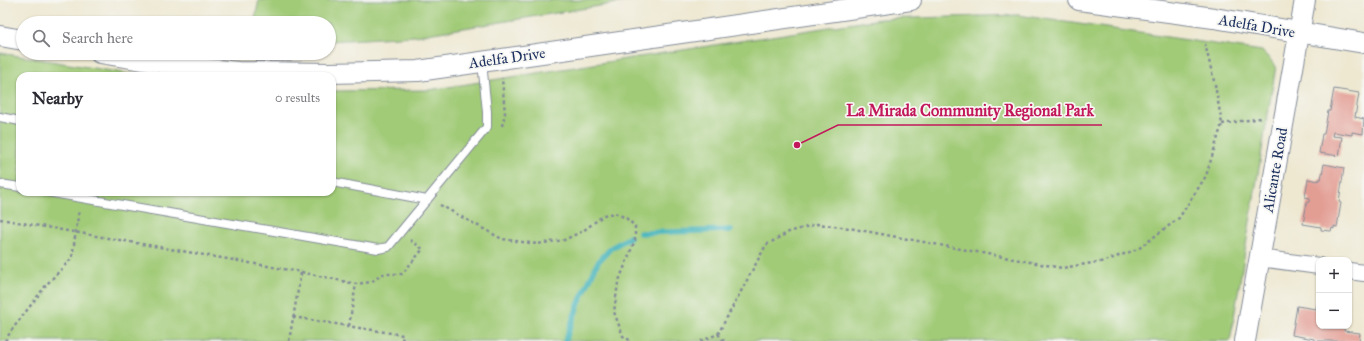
<!DOCTYPE html>
<meta charset="utf-8">
<style>
:root{--surface:#fff;--page:#f7f7f7;--text:#2b2b33;--muted:#7c7c81;--line:#e1e1e2}
body{margin:0;font-family:"IM FELL Great Primer",serif;background:var(--page);color:var(--text)}
.controls{position:absolute;right:12px;bottom:12px;display:grid;overflow:hidden;border-radius:8px;box-shadow:0 1px 3px #0004}
.controls button{width:36px;height:36px;display:grid;place-items:center;padding:0;border:0;border-bottom:1px solid var(--line);background:var(--surface);color:var(--text);font:20px sans-serif}
.list{margin:0;padding:0;list-style:none}
h2{display:flex;justify-content:space-between;align-items:center;height:52px;margin:0;padding:0 16px;font-size:17px}
h2 small{font-size:13px;font-weight:400;color:var(--muted)}
.icon{flex:none;width:22px;height:22px;fill:none;stroke:currentColor;stroke-width:2;stroke-linecap:round;stroke-linejoin:round}
.map{position:relative;flex:none;width:1364px;height:341px;overflow:hidden}
.search{position:absolute;background:var(--surface);box-shadow:0 1px 3px #0004;left:16px;top:16px;width:320px;height:44px;display:flex;align-items:center;gap:10px;box-sizing:border-box;padding:0 14px;border-radius:22px;color:var(--muted);font-size:15px}
.panel{position:absolute;background:var(--surface);box-shadow:0 1px 3px #0004;left:16px;top:72px;width:320px;height:124px;border-radius:12px}
.map>svg:first-child{display:block}
.green{fill:#a1cb77;stroke:#5e7d6a}
.lines{fill:none;stroke-linecap:round;stroke-linejoin:round}
.stream{stroke:#43b3ba;stroke-width:5.5}
.building{fill:#e39e94}
.service-casing{stroke:#848c98;stroke-width:10}
.minor-casing{stroke:#848c98;stroke-width:18}
.tertiary-casing{stroke:#848c98;stroke-width:22}
.path{stroke:#848c98;stroke-width:2.5;stroke-dasharray:3 3;stroke-linecap:butt}
.service{stroke:#fff;stroke-width:8}
.minor{stroke:#fff;stroke-width:16}
.tertiary{stroke:#fff;stroke-width:20}
.labels{text-anchor:middle;stroke-width:3.5;stroke-linejoin:round;paint-order:stroke}
.street-label{font-size:15px;fill:#1b2f5e;stroke:#f6f6f2}
.leader{fill:none;stroke:#c2185b;stroke-width:1.5}
.callout-dot{fill:#c2185b;stroke:#f6f6f2;stroke-width:1.5}
.callout-label{font-size:16px;text-anchor:middle;font-weight:bold;fill:#c2185b;stroke:#f6f6f2;stroke-width:3.5;stroke-linejoin:round;paint-order:stroke}
</style>
<div class="map">
<svg width="1364" height="341" viewBox="0 0 1364 341">
<rect width="100%" height="100%" fill="#f6f6f2"/>
<filter id="ink" filterUnits="userSpaceOnUse"><feTurbulence type="fractalNoise" baseFrequency=".025" numOctaves="2"/><feDisplacementMap in="SourceGraphic" scale="8" xChannelSelector="R" yChannelSelector="G"/><feConvolveMatrix kernelMatrix="1 2 1 2 8 2 1 2 1" color-interpolation-filters="sRGB"/></filter>
<filter id="wash" filterUnits="userSpaceOnUse"><feTurbulence type="fractalNoise" baseFrequency=".012" numOctaves="4" result="noise"/><feDisplacementMap in="SourceGraphic" scale="16" xChannelSelector="R" yChannelSelector="G"/><feGaussianBlur stdDeviation="0.9" result="paint"/><feColorMatrix in="noise" values="0 0 0 0 0 0 0 0 0 0 0 0 0 0 0 0 0 1.4 0 .05"/><feComposite in="paint" operator="in"/></filter>
<g filter="url(#wash)">
<rect width="100%" height="100%" fill="#eee8d1"/>
<g class="green">
<polygon points="259,0 636,0 415,36 329,41 329,23 254,23"/>
<polygon points="1018,15 1262,51 1276,66 1230,341 0,341 0,53 143,76 20,76 20,192 332,192 332,91 429,90 880,19"/>
</g>
<g class="lines">
<g class="stream">
<polyline points="640,233 731,230"/>
<polyline points="565,341 579,303 598,262 611,248 630,237"/>
</g>
</g>
<g id="blocks">
<g class="building">
<polygon points="1334,89 1359,93 1355,117 1364,119 1363,134 1352,132 1352,135 1333,132 1332,136 1342,137 1339,156 1319,153 1322,134 1324,134 1328,111 1330,111"/>
<polygon points="1324,164 1344,168 1339,202 1341,203 1337,227 1334,226 1334,229 1332,228 1331,231 1321,230 1321,227 1303,224 1307,202 1309,202 1310,198 1305,197 1308,179 1318,181 1319,179 1321,179"/>
<polygon points="1317,304 1319,304 1319,326 1345,326 1344,331 1360,333 1359,341 1314,341 1314,339 1292,335 1297,306 1316,309"/>
</g>
</g>
</g>
<g filter="url(#ink)">
<use href="#blocks" fill-opacity="0" stroke="#848c98" stroke-width="1"/>
<g class="lines">
<g class="service-casing">
<g id="service">
<polyline points="0,117 20,121"/>
<polyline points="332,182 427,200"/>
<polyline points="0,184 20,187"/>
<polyline points="47,192 378,249 388,247 487,127 487,112 482,62"/>
</g>
</g>
<g class="minor-casing">
<g id="minor">
<polyline points="1259,258 1319,266"/>
<polyline points="1349,271 1364,273"/>
</g>
</g>
<g class="tertiary-casing">
<g id="tertiary">
<polyline points="1079,0 1214,18 1364,43"/>
<polyline points="0,36 23,40"/>
<polyline points="100,53 185,67 238,72 330,73 418,71 911,0"/>
<polyline points="1245,341 1305,0"/>
</g>
</g>
<g class="path">
<polyline points="1222,124 1261,118"/>
<polyline points="502,126 505,114 502,78"/>
<polyline points="440,205 502,239 537,244 564,240 583,231 604,215 615,213 626,218 635,226 635,240 618,283 614,312 623,336 631,341"/>
<polyline points="0,219 301,272 356,284 371,282 383,274 402,274 423,249 410,240"/>
<polyline points="293,317 403,335 402,341"/>
<polyline points="349,326 356,284"/>
<polyline points="718,334 724,341"/>
<polyline points="5,341 11,331 47,284 72,258 79,210"/>
<polyline points="289,341 301,273"/>
<polyline points="701,341 718,334 766,245 789,232 817,224 849,228 1062,268 1105,261 1138,249 1179,218 1206,176 1222,124 1215,85 1205,44"/>
</g>
<use href="#service" class="service"/>
<use href="#minor" class="minor"/>
<use href="#tertiary" class="tertiary"/>
</g>
</g>
<g class="labels">
<g class="street-label">
<text transform="translate(1257 26) rotate(10)" y="5">Adelfa Drive</text>
<text transform="translate(507 58) rotate(-8)" y="5">Adelfa Drive</text>
<text transform="translate(1275 170) rotate(-80)" y="5">Alicante Road</text>
</g>
</g>
<path class="leader" d="M797 145L838 125H1102"/>
<circle class="callout-dot" cx="797" cy="145" r="4"/>
<g class="callout-label">
<text x="970" y="116">La Mirada Community Regional Park</text>
</g>
</svg>
<div class="controls">
<button>+</button>
<button>−</button>
</div>
<div class="search"><svg class="icon" aria-label="search" viewBox="0 0 24 24"><circle cx="10" cy="10" r="6"/><path d="M15 15l6 6"/></svg>Search here</div>
<section class="panel">
<h2>Nearby<small>0 results</small></h2>
<ul class="list">
</ul>
</section>
</div>
